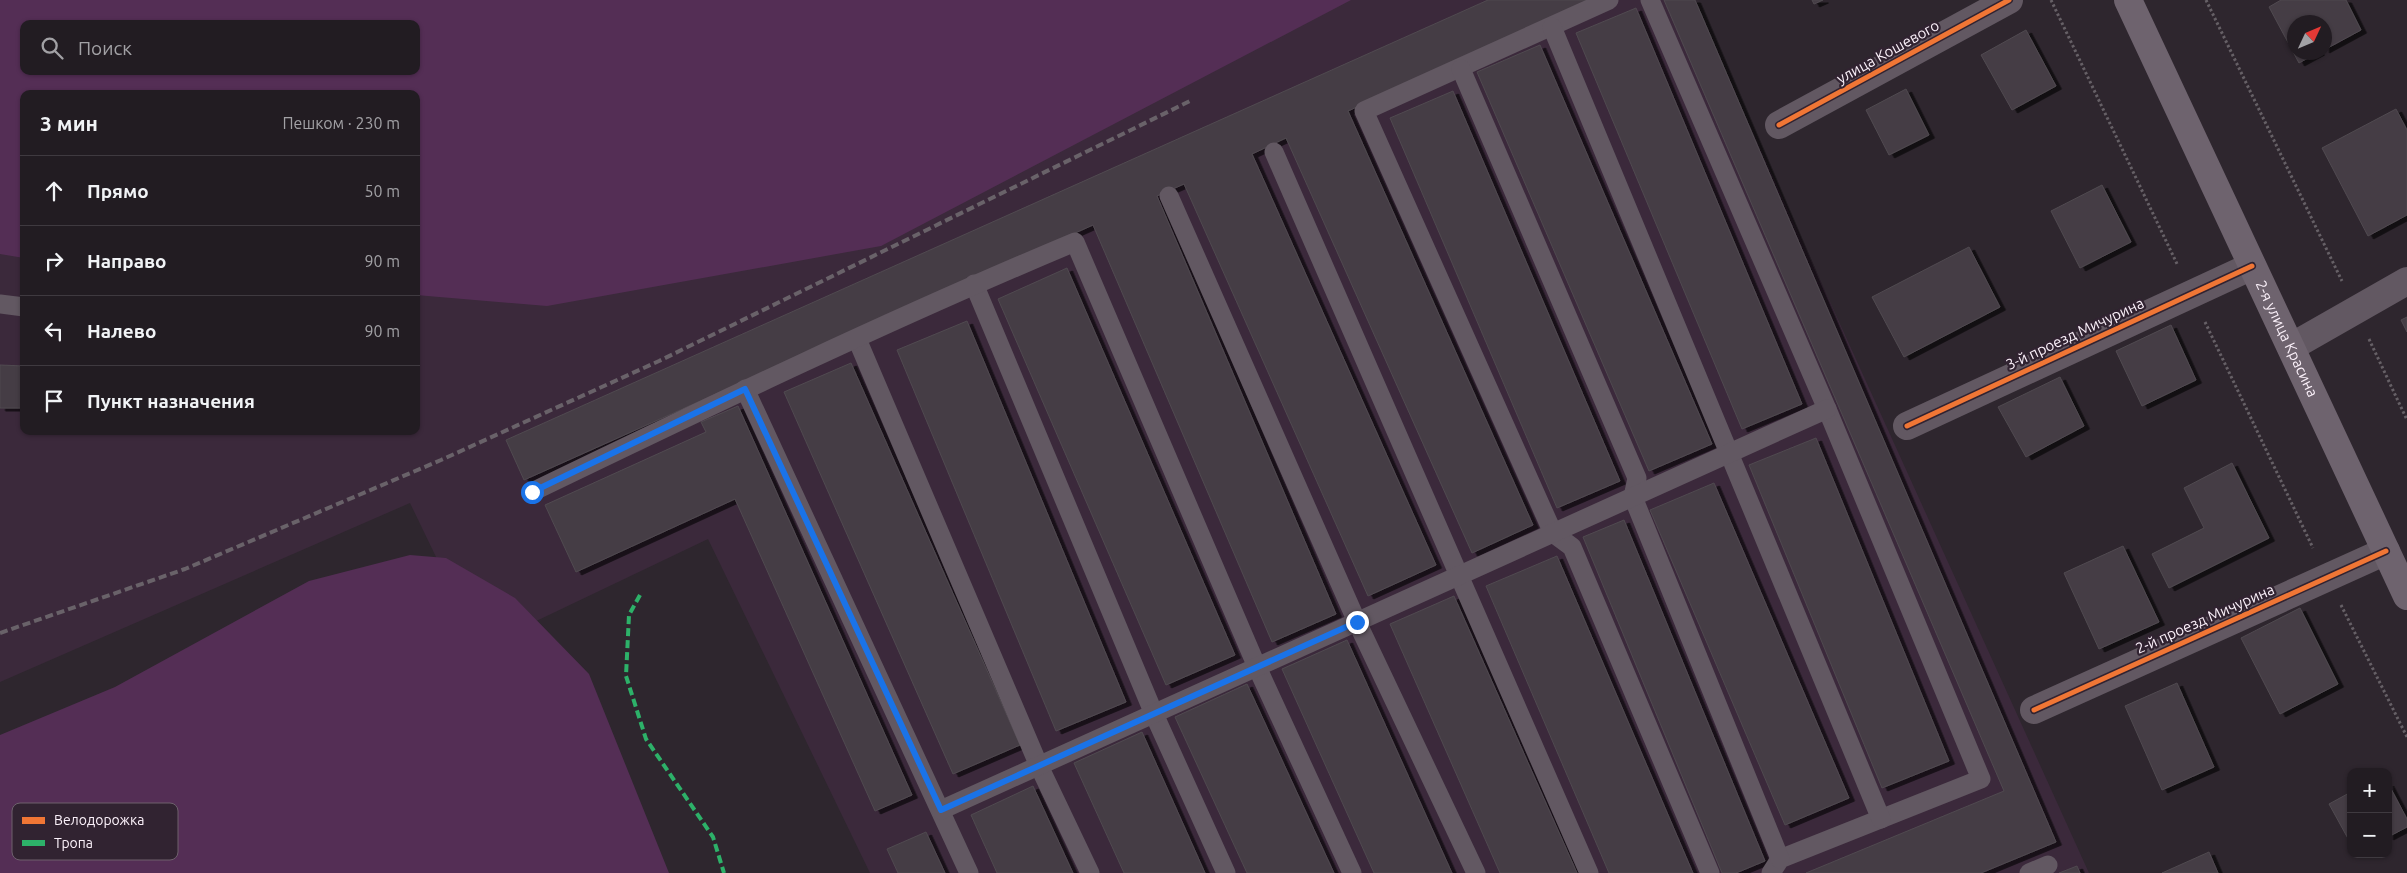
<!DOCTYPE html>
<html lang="ru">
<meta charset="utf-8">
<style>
:root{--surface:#221c22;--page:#2e292f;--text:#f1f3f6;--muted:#a2a1a5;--line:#3f3a40}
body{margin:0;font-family:Ubuntu,sans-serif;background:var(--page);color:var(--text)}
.controls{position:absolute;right:15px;bottom:15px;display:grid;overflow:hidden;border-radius:10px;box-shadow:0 1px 4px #0004}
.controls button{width:45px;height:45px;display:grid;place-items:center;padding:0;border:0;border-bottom:1px solid var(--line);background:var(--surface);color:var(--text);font:25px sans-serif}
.compass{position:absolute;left:2287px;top:15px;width:45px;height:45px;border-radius:50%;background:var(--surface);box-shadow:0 1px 4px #0004;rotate:46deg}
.stop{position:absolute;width:15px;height:15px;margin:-11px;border:4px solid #1a73e8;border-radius:50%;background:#fff}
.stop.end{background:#1a73e8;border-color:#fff;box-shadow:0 1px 5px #0008}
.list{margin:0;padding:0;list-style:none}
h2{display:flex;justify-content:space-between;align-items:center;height:65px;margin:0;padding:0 20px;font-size:21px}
h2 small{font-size:16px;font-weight:400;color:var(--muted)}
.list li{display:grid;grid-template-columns:32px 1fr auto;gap:15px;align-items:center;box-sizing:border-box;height:70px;padding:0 20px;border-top:1px solid var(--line)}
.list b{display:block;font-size:19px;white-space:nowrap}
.list em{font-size:16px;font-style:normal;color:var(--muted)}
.icon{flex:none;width:28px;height:28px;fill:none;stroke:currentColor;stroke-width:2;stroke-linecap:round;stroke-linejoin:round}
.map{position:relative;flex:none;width:2407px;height:873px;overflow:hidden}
.search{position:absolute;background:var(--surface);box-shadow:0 1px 4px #0004;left:20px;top:20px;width:400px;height:55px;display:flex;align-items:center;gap:12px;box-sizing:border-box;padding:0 18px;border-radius:10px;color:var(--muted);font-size:19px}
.panel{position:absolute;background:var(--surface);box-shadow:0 1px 4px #0004;left:20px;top:90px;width:400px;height:345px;border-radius:10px}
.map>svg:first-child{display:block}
.built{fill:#3b293b;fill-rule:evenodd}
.green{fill:#542e55;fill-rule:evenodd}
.building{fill:#453d45;stroke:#504a50;filter:url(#shadow)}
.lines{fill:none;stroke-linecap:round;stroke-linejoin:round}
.path{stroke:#666066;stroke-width:3;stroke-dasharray:2.5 2.5;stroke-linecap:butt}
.lane{stroke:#625862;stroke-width:19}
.street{stroke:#625862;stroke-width:28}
.secondary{stroke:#6e636e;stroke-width:28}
.rail{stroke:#696269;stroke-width:4;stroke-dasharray:8 4;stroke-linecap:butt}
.quiet{stroke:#2db169;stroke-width:4;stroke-dasharray:8 4;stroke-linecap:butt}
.cycleway-casing{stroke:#312331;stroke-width:8}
.cycleway{stroke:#f07635;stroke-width:5}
.route{stroke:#1a73e8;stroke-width:6}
.labels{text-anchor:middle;stroke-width:4.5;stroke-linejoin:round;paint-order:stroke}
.street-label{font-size:15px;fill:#fbf1fa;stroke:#312331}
.key{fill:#312331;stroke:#6e616d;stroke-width:1}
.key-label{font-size:14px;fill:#fbf1fa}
</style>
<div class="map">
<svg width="2407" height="873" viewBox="0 0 2407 873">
<defs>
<filter id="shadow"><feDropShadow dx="5.5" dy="3" stdDeviation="0" flood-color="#0009"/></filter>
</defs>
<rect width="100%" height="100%" fill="#2e262e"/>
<path class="built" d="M 0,0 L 1693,0 L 2089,873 L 870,873 L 708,539 L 480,648 L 410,503 L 0,682 ZM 24,24 L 416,24 L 416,71 L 24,71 ZM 24,94 L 416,94 L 416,431 L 24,431 Z"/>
<g class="green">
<path d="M 0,0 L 1351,0 L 881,246 L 547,306 L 416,295 L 416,94 L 24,94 L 24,258 L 0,254 ZM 24,24 L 416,24 L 416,71 L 24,71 Z"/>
<polygon points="410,555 446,558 515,598 589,674 669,873 0,873 0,735 115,687 309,581"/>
</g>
<g class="building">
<polygon points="1488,0 1595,0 1348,111 1533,525 1472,553 1286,138 1252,154 1436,565 1368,596 1184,184 1157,196 1336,614 1272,642 1093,225 524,480 506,440"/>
<polygon points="1664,0 1695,0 2056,842 1981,873 1806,873 2004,791"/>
<polygon points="1812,0 1823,0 1814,4"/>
<polygon points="2281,0 2346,0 2361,30 2324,50 2324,22 2294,22 2294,52 2319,52 2299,63 2269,7"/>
<polygon points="1636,8 1802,404 1742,429 1576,33"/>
<polygon points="2026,30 2056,86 2012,110 1981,55"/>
<polygon points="1540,45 1712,444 1649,471 1477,72"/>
<polygon points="1906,89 1929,135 1889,155 1866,110"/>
<polygon points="1453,91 1620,481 1557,508 1390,118"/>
<polygon points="2396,109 2407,130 2407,215 2368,236 2322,148"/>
<polygon points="2102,185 2131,242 2080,268 2051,211"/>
<polygon points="1969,247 2000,307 1904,357 1872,297"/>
<polygon points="1067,268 1235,655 1166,685 998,299"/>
<polygon points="2407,317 2407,332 2401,320"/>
<polygon points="967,321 1126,702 1056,731 897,350"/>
<polygon points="2171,325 2196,380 2142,406 2116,351"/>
<polygon points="851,363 1020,745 953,774 784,392"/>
<polygon points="0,365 24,366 24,408 0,408"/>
<polygon points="2060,377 2084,426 2026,457 1998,407"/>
<polygon points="738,406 912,795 875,811 735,499 576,572 545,505 706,432 701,422"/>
<polygon points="1816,438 1949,761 1882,788 1749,465"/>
<polygon points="2232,463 2269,538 2169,588 2152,554 2204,528 2184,488"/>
<polygon points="1714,483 1849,798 1785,825 1650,510"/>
<polygon points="1624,520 1765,861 1736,873 1722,873 1583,537"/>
<polygon points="2123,546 2159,622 2099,649 2064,573"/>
<polygon points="1557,556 1693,873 1609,873 1486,586"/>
<polygon points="1454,596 1577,873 1500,873 1390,624"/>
<polygon points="2300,608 2338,684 2280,714 2241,638"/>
<polygon points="1347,640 1452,873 1374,873 1282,669"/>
<polygon points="2177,683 2214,767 2162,790 2125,706"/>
<polygon points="1247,684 1334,873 1247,873 1175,717"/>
<polygon points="1142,732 1205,873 1124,873 1074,763"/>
<polygon points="2388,783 2407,819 2407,827 2388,837"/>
<polygon points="1033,786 1073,873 997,873 971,815"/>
<polygon points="2351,792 2351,844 2329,804"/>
<polygon points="926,832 945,873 898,873 887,849"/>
<polygon points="2209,852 2218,873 2162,873"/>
<polygon points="2077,866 2080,873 2059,873"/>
</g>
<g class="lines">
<g class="path">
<polyline points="2051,0 2178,266"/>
<polyline points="2206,0 2342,281"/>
<polyline points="2205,322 2313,548"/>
<polyline points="2369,339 2407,420"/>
<polyline points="2341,605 2407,737"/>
</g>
<g class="lane">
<polyline points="1609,0 1364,111 1553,533 1572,547 1710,873"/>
<polyline points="1650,0 1827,409 1981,779 1780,859 1771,873"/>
<polyline points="1552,27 1881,819"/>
<polyline points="1461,69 1637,478 1633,497 1780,859"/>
<polyline points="1274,152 1589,873"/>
<polyline points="1169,196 1357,622 1476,873"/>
<polyline points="974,284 1154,714 1226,873"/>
<polyline points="0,304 24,307"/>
<polyline points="857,339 1039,766 1090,873"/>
<polyline points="745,389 969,873"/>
<path d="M 532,492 C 712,405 891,319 1075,242 L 1257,667 L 1352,873"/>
<polyline points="941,810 1827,409"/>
<polyline points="2029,873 2048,865"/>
</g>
<g class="street">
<polyline points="1779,125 2009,0"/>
<polyline points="2291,347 2407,281"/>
<polyline points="1907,426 2252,266"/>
<polyline points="2034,710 2386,551"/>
</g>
<path class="secondary" id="s1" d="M 2128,0 L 2407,596"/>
<polyline class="rail" points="0,633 185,569 441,460 659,361 1190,101"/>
<polyline class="quiet" points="640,595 629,615 626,676 646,739 713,837 724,873"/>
<g class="cycleway-casing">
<g id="cycleway">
<polyline points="1779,125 2009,0"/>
<polyline points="1907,426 2252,266"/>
<polyline points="2034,710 2386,551"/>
</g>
</g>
<use href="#cycleway" class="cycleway"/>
</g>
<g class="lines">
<polyline class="route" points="532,492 745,389 941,810 1357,622"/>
</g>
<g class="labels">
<g class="street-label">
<text transform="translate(1888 52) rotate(-29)" y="5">улица Кошевого</text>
<text transform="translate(2075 334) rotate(-25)" y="5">3-й проезд Мичурина</text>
<text dy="5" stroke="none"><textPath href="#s1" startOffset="374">2-я улица Красина</textPath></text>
<text transform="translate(2205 619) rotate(-24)" y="5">2-й проезд Мичурина</text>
</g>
</g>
<rect x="12" y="803" width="166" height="57" rx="8" class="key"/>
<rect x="22" y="817" width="23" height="7" fill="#f07635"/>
<rect x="22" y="840" width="23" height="6" fill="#2db169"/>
<g class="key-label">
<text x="54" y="825">Велодорожка</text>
<text x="54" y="848">Тропа</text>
</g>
</svg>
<div class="controls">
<button>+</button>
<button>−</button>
</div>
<svg class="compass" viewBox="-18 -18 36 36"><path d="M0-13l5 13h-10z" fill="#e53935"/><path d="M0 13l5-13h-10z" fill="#a2a1a5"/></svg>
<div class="stop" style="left:532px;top:492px"></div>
<div class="stop end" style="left:1357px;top:622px"></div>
<div class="search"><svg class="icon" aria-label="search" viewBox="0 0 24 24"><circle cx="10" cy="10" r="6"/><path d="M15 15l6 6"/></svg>Поиск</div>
<section class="panel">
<h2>3 мин<small>Пешком · 230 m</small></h2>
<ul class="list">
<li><svg class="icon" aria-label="ahead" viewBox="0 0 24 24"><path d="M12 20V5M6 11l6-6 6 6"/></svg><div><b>Прямо</b></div><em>50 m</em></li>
<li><svg class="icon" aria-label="right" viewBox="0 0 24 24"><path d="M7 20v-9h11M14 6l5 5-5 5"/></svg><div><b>Направо</b></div><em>90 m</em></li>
<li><svg class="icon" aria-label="left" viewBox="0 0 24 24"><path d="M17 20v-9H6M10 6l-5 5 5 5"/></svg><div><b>Налево</b></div><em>90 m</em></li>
<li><svg class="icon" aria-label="arrive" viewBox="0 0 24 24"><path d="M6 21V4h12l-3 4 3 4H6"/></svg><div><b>Пункт назначения</b></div></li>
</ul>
</section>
</div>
